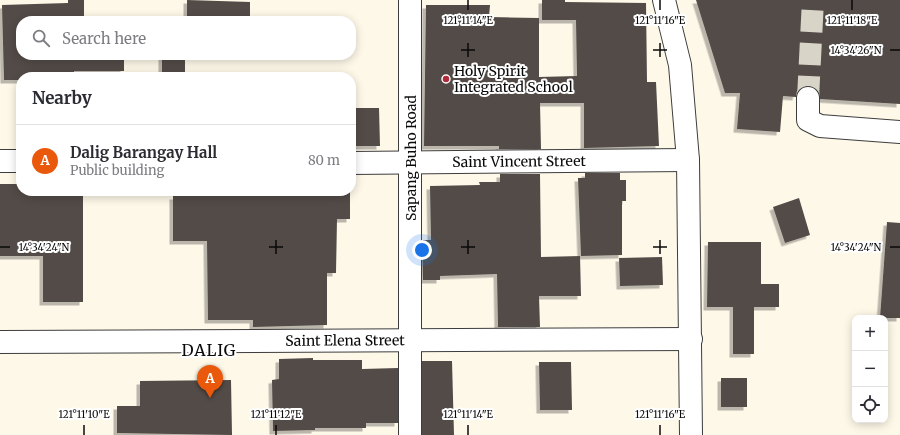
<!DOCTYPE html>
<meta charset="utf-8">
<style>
:root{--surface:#fff;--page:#f7f7f7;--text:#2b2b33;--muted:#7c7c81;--line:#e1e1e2;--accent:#ea580c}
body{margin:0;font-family:Merriweather,serif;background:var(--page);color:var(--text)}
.controls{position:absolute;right:12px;bottom:12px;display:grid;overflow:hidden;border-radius:8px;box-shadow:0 2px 10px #0003}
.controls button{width:36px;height:36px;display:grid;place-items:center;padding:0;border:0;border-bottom:1px solid var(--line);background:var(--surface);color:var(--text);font:20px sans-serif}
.you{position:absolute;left:422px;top:250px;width:14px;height:14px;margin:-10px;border:3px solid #fff;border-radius:50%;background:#1a73e8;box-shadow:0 0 0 6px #1a73e833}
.badge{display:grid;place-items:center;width:26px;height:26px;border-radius:50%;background:var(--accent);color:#fff;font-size:13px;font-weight:700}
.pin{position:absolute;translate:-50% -33px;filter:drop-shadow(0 1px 2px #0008)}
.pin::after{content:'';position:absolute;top:21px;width:14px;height:12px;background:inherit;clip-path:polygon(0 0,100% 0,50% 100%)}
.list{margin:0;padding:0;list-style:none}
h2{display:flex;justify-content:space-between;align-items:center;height:52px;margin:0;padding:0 16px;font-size:17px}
h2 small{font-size:13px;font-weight:400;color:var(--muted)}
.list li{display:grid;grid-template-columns:26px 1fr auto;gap:12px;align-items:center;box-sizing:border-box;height:72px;padding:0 16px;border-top:1px solid var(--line)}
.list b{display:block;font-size:15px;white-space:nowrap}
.list p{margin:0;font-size:13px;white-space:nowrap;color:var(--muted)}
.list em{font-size:13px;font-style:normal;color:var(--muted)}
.icon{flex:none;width:22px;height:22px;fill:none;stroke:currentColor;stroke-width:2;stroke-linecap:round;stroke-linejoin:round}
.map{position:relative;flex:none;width:900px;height:435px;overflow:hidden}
.search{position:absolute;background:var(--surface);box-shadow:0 2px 10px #0003;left:16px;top:16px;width:340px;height:44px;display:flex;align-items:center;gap:10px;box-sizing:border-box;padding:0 14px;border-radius:16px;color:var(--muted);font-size:15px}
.panel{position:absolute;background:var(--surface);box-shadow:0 2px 10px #0003;left:16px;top:72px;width:340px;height:124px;border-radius:16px}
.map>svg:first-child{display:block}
.building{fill:#524b47;filter:url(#shadow)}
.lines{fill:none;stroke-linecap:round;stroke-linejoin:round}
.minor-tunnel{stroke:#d9d4c8;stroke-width:22;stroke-dasharray:22 11;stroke-linecap:butt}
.minor-casing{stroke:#3d3d3d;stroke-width:24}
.minor{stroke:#fff;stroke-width:22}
.ticks{fill:none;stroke:#0a0a0a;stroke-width:1.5}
.poi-dot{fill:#b02c3a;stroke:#fff;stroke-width:1.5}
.labels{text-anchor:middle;stroke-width:4;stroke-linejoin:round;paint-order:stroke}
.poi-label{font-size:14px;fill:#0a0a0a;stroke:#fff;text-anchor:start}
.street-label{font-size:14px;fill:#0a0a0a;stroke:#fff}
.quarter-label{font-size:16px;letter-spacing:1px;fill:#0a0a0a;stroke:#fff}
.ticks-label{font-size:10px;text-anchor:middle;fill:#0a0a0a;stroke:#fff;stroke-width:4;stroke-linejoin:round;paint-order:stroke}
</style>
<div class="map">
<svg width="900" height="435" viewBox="0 0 900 435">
<defs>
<filter id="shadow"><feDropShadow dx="-3.5" dy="3.5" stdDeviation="0" flood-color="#0004"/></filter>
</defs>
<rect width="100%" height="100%" fill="#fef8e9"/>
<g class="building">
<polygon points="68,0 84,0 84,21 21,21 21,55 124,55 124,71 74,71 74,77 21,77 21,80 4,80 2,5 68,3"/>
<polygon points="187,0 250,2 250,21 187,21"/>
<polygon points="542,0 565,0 565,2 646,3 647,82 656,82 659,146 584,148 584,103 540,103 541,149 499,149 499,146 424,146 426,5 490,5 489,17 539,18 539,77 577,76 576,20 542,20"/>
<polygon points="696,0 900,0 900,104 820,99 819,91 814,87 808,86 801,87 797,91 796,97 783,96 780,132 737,129 740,93 725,93"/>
<rect x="162" y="55" width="23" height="17"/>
<polygon points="351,108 379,108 380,146 351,146"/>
<polygon points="585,173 620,173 620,180 626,180 626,201 622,201 622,255 581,256 578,178 585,178"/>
<polygon points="500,174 540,174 541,257 580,256 581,296 539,296 540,327 498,327 497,274 440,276 440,280 423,280 422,240 431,240 430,186 480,185 479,182 500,182"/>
<polygon points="0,184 21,184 21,191 83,191 83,302 43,302 43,256 0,256"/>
<polygon points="206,191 350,191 350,219 337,219 336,273 327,273 327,325 253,327 253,320 208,320 207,241 173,241 173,196 206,196"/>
<polygon points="799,198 810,235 785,243 773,207"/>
<polygon points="887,222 900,223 900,318 880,318"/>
<polygon points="708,242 761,242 761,284 779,284 779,307 754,307 754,354 733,354 733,307 707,307"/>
<polygon points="662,257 663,285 620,286 619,258"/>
<polygon points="313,358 313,360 362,360 362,369 398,368 398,423 366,423 366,428 315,428 315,430 273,431 272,380 279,379 279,359"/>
<polygon points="422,361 452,361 454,435 422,435"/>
<polygon points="539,362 571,362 572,410 540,410"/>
<rect x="721" y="378" width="26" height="29"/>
<polygon points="231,380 232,435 117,433 117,406 140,406 140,381"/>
</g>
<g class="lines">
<polyline class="minor-tunnel" points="808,98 813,0"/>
<g class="minor-casing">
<g id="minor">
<polyline points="664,0 680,65 688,160 691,435"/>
<polyline points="808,98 808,120 820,126 900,132"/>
<polyline points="0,161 21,161"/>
<path id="s1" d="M 351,163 L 688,160"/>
<path id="s2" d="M 0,342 L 691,339"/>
<polyline points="410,435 410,0"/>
</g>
</g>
<use href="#minor" class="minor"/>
</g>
<path class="ticks" d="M 468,0 L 468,10M 660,0 L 660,10M 852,0 L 852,10M 468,43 L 468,57M 660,43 L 660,57M 461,50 L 475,50M 653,50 L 667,50M 890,50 L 900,50M 276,240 L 276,254M 468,240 L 468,254M 660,240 L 660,254M 0,247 L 10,247M 269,247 L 283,247M 461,247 L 475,247M 653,247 L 667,247M 890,247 L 900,247M 84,425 L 84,435M 276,425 L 276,435M 468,425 L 468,435M 660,425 L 660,435"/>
<circle class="poi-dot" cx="446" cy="79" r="4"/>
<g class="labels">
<g class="poi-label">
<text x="454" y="76">Holy Spirit<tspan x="454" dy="16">Integrated School</tspan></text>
</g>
<g class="street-label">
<text transform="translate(411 158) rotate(-90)" y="5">Sapang Buho Road</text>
<text dy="5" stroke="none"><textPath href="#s1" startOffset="168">Saint Vincent Street</textPath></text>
<text dy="5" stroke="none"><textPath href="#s2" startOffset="345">Saint Elena Street</textPath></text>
</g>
<g class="quarter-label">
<text x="209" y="356">DALIG</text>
</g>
</g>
<g class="ticks-label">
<text x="468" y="24">121°11'14"E</text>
<text x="660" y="24">121°11'16"E</text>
<text x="852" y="24">121°11'18"E</text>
<text x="856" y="54">14°34'26"N</text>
<text x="44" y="251">14°34'24"N</text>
<text x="856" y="251">14°34'24"N</text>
<text x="84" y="418">121°11'10"E</text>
<text x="276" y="418">121°11'12"E</text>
<text x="468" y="418">121°11'14"E</text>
<text x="660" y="418">121°11'16"E</text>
</g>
</svg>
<div class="controls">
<button>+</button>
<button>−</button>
<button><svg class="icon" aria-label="locate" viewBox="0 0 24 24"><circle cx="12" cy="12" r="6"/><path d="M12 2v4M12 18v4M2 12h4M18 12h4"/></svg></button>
</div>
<div class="you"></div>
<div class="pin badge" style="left:210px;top:398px">A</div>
<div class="search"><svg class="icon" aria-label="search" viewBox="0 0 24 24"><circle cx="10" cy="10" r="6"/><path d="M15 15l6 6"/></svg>Search here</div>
<section class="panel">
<h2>Nearby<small></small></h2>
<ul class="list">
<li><span class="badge">A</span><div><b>Dalig Barangay Hall</b><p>Public building</p></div><em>80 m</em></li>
</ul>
</section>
</div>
